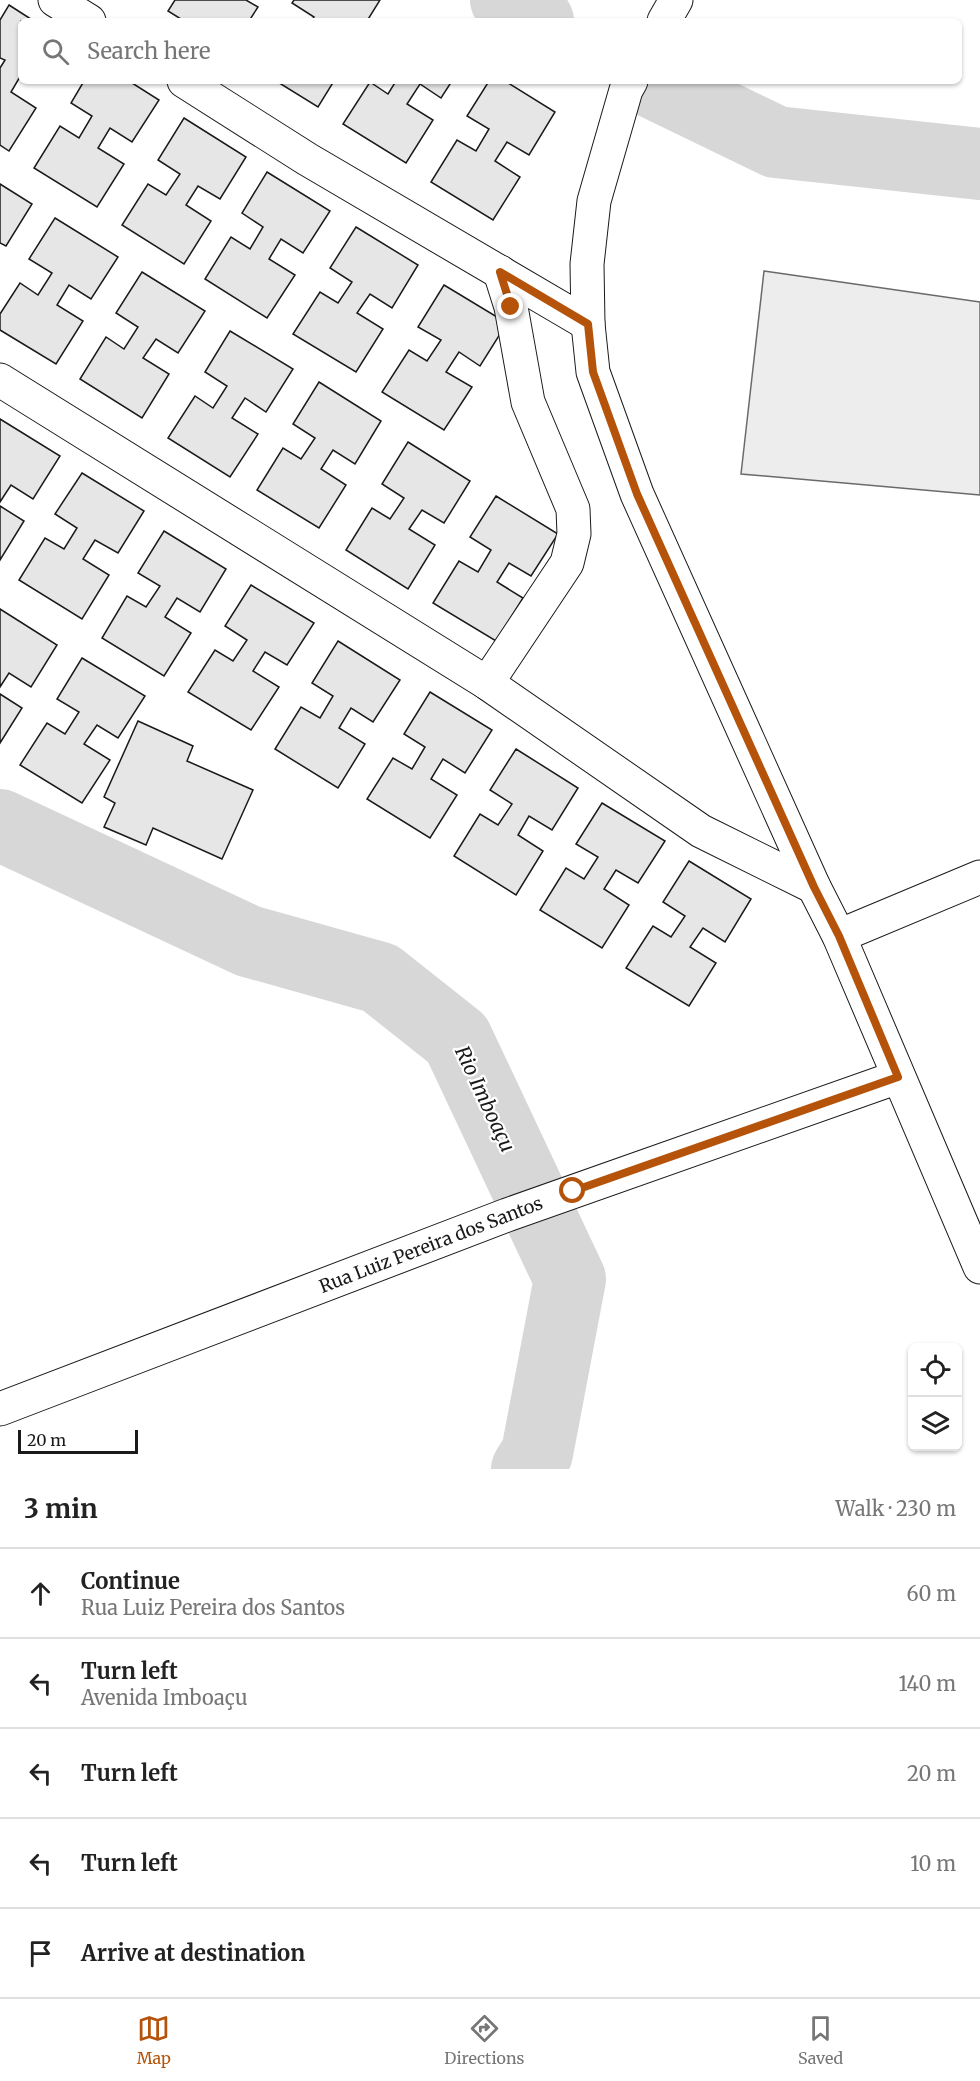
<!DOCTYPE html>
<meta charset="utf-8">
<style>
:root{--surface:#fff;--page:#f6f6f6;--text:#222;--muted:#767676;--line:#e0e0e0;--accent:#b45309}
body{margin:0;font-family:Merriweather,serif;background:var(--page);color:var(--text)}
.controls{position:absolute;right:18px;bottom:18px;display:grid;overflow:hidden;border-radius:9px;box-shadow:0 2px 4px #0004}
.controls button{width:54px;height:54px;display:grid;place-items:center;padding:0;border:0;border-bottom:2px solid var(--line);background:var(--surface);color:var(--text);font:30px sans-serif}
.scale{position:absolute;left:18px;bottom:15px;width:120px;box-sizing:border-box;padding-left:6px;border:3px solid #1a1a1a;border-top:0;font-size:16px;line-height:21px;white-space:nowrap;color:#1a1a1a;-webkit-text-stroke:4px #fff;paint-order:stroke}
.stop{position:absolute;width:18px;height:18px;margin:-14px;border:4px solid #b45309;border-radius:50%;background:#fff}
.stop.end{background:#b45309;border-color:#fff;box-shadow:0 2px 6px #0008}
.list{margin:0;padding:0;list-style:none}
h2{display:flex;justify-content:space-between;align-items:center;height:78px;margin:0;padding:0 24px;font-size:26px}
h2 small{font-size:20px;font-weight:400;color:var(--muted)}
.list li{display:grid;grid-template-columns:39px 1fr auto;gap:18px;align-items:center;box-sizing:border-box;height:90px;padding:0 24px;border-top:2px solid var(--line)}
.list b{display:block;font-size:22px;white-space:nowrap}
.list p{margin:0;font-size:20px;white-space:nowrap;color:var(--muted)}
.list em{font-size:20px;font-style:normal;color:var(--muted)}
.icon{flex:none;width:33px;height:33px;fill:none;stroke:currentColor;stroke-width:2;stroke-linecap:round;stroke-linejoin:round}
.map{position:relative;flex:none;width:980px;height:1469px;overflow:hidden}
.search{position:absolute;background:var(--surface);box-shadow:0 2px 4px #0004;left:18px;right:18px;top:18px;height:66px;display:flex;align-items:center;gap:15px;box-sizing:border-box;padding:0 21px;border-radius:9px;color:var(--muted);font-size:22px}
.sheet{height:528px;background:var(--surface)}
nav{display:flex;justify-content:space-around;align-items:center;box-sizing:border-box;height:84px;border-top:2px solid var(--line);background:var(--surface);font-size:16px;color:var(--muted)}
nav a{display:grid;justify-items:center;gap:3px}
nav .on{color:var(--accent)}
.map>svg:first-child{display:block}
.built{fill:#ededed;stroke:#6a6a6a;stroke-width:1.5}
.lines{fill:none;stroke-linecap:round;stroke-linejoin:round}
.river{stroke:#d7d7d7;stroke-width:72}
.building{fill:#e6e6e6;stroke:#1a1a1a;stroke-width:1.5}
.minor-casing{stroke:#1a1a1a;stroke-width:35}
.secondary-casing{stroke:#1a1a1a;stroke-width:35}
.minor{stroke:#fff;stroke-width:33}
.secondary{stroke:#fff;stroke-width:33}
.route{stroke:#b45309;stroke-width:8}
.labels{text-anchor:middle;stroke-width:4.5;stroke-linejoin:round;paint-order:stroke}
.street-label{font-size:18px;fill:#1a1a1a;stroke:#fff}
.water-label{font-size:20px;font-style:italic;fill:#1a1a1a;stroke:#fff}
</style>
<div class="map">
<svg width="980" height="1469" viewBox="0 0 980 1469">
<rect width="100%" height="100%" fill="#fff"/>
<polygon class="built" points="764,271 980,302 980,495 741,474"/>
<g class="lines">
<g class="river">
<polyline points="506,0 538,21"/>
<polyline points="650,81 776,142 980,164"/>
<polyline points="0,825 248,941 380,978 457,1039 570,1279 537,1453 527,1469"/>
</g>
</g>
<g class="building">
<polygon points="175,0 246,0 258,7 249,21 184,21 168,11"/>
<polygon points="294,0 380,0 367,21 311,21 314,17 292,3"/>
<polygon points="9,5 34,21 21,21 21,75 11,92 36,108 9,151 0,145 0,68 5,60 0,58 0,20"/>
<polygon points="84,81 129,81 159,100 132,142 110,128 98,148 124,164 97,207 34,168 60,126 79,138 92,116 71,103"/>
<polygon points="276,81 334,81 318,107"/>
<polygon points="396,81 452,81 441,98 420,84 407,104 433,120 406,163 343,124 370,82 388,94"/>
<polygon points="489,81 505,81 555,112 529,155 507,142 495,161 520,177 493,220 431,182 457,140 476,151 489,129 467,116"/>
<polygon points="184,118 246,157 220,199 198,186 186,205 211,221 184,264 122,225 148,184 166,195 180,174 158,160"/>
<polygon points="267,172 330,211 303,253 281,239 269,259 295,275 267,318 205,279 231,237 250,249 263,227 242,213"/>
<polygon points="0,184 32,204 6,246 0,243"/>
<polygon points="55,218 118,257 91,299 69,285 57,305 83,321 56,364 0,330 0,314 20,283 38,295 52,273 29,259"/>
<polygon points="356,227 418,265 392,308 370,294 357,313 383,329 356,372 293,334 320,292 338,303 352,282 330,268"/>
<polygon points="142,272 205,311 178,353 156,339 143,358 169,374 142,418 80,379 106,337 124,349 138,327 116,313"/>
<polygon points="444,285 507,323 480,366 459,352 446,372 472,387 444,430 382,392 409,350 427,361 441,340 418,327"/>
<polygon points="230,331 293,369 266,412 245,398 232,418 258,434 230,477 168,438 195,396 213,408 227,386 205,372"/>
<polygon points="319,382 381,421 355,464 333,450 321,469 346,485 319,528 257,490 283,448 301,459 315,438 293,424"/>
<polygon points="0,419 60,456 33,499 11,485 0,502"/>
<polygon points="408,442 470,481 444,523 422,510 409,529 435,545 408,589 346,550 372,508 390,519 404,498 382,484"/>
<polygon points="82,473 144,511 118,553 95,540 83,559 109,575 82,619 19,580 45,538 64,549 77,528 55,514"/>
<polygon points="496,496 558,534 531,576 509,563 497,582 523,598 496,641 433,603 459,561 478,572 491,550 470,537"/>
<polygon points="0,506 24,521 0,560"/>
<polygon points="164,531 226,569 200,612 177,598 165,617 191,633 164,676 102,638 127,596 146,607 160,586 138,573"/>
<polygon points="251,585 314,623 287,665 265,652 253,671 279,687 251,730 188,692 215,650 233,661 247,640 225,626"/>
<polygon points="0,609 57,645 31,687 9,673 0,687"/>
<polygon points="338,641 400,680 373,722 351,708 339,728 365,744 338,788 275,749 301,707 320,718 333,696 312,683"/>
<polygon points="82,658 145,696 118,738 97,725 84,744 110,760 82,803 20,765 47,723 65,734 79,712 57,699"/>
<polygon points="430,692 492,730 465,773 443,759 431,779 457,795 430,838 367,799 393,758 412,769 425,747 404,734"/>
<polygon points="0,694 22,708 0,743"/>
<polygon points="138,721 193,746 187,761 253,790 222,859 153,828 146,845 104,827 115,803 104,797"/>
<polygon points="516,749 578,788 552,830 529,816 518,835 543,851 516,895 454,856 480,814 498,825 512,804 490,790"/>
<polygon points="602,803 665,841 638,883 616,870 604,889 629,905 602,948 540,910 566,868 584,879 598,857 576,844"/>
<polygon points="689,861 751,899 725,942 703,928 690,947 716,963 689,1006 626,968 653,926 671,937 685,916 663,902"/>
</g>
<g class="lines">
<g class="minor-casing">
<g id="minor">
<polyline points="55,0 89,21"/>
<polyline points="184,81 307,159 588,324"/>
<polyline points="0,380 487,683 701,831 814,887"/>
<polyline points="487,683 567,563 574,534 573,509 528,402 511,307 500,272"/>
<polyline points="839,936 980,877"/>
</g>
</g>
<g class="secondary-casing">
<g id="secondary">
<polyline points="664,21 676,0"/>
<polyline points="631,81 626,90 594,201 587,264 588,324 593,372 637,494 814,887 839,936 980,1267"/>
<polyline points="0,1409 507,1215 898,1077"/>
</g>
</g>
<use href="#minor" class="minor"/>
<use href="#secondary" class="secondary"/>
</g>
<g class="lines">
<polyline class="route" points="511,307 500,272 588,324 593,372 637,494 814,887 839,936 898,1077 573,1191"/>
</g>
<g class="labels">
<g class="street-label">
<text transform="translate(431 1245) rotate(-21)" y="6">Rua Luiz Pereira dos Santos</text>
</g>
<g class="water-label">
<text transform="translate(485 1099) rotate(65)" y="7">Rio Imboaçu</text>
</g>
</g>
</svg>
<div class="controls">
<button><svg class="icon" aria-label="locate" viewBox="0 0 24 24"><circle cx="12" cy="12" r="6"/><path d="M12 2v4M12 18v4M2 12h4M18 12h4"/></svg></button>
<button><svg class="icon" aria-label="layers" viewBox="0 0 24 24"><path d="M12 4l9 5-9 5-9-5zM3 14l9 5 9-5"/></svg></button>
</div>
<div class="scale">20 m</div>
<div class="stop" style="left:573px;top:1191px"></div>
<div class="stop end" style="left:511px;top:307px"></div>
<div class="search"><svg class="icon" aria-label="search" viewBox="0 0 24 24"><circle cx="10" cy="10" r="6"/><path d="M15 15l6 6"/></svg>Search here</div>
</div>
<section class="sheet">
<h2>3 min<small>Walk · 230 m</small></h2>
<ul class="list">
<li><svg class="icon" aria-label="ahead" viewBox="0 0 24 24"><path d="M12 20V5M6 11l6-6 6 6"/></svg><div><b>Continue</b><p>Rua Luiz Pereira dos Santos</p></div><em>60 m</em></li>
<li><svg class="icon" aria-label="left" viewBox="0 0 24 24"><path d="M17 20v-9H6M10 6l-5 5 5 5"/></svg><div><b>Turn left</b><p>Avenida Imboaçu</p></div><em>140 m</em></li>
<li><svg class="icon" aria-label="left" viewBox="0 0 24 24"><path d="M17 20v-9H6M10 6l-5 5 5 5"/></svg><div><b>Turn left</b></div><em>20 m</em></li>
<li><svg class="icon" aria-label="left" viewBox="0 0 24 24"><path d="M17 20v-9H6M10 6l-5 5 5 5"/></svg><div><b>Turn left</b></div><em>10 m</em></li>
<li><svg class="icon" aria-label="arrive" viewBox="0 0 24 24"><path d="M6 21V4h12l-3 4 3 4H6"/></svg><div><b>Arrive at destination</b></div></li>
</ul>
</section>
<nav>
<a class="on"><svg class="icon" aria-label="map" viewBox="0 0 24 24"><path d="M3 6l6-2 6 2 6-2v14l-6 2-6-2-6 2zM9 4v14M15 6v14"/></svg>Map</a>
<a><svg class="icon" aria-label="directions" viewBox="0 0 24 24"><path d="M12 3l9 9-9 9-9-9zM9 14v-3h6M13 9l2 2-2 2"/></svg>Directions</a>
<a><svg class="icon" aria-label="saved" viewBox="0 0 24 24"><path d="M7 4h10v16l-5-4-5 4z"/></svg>Saved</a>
</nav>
